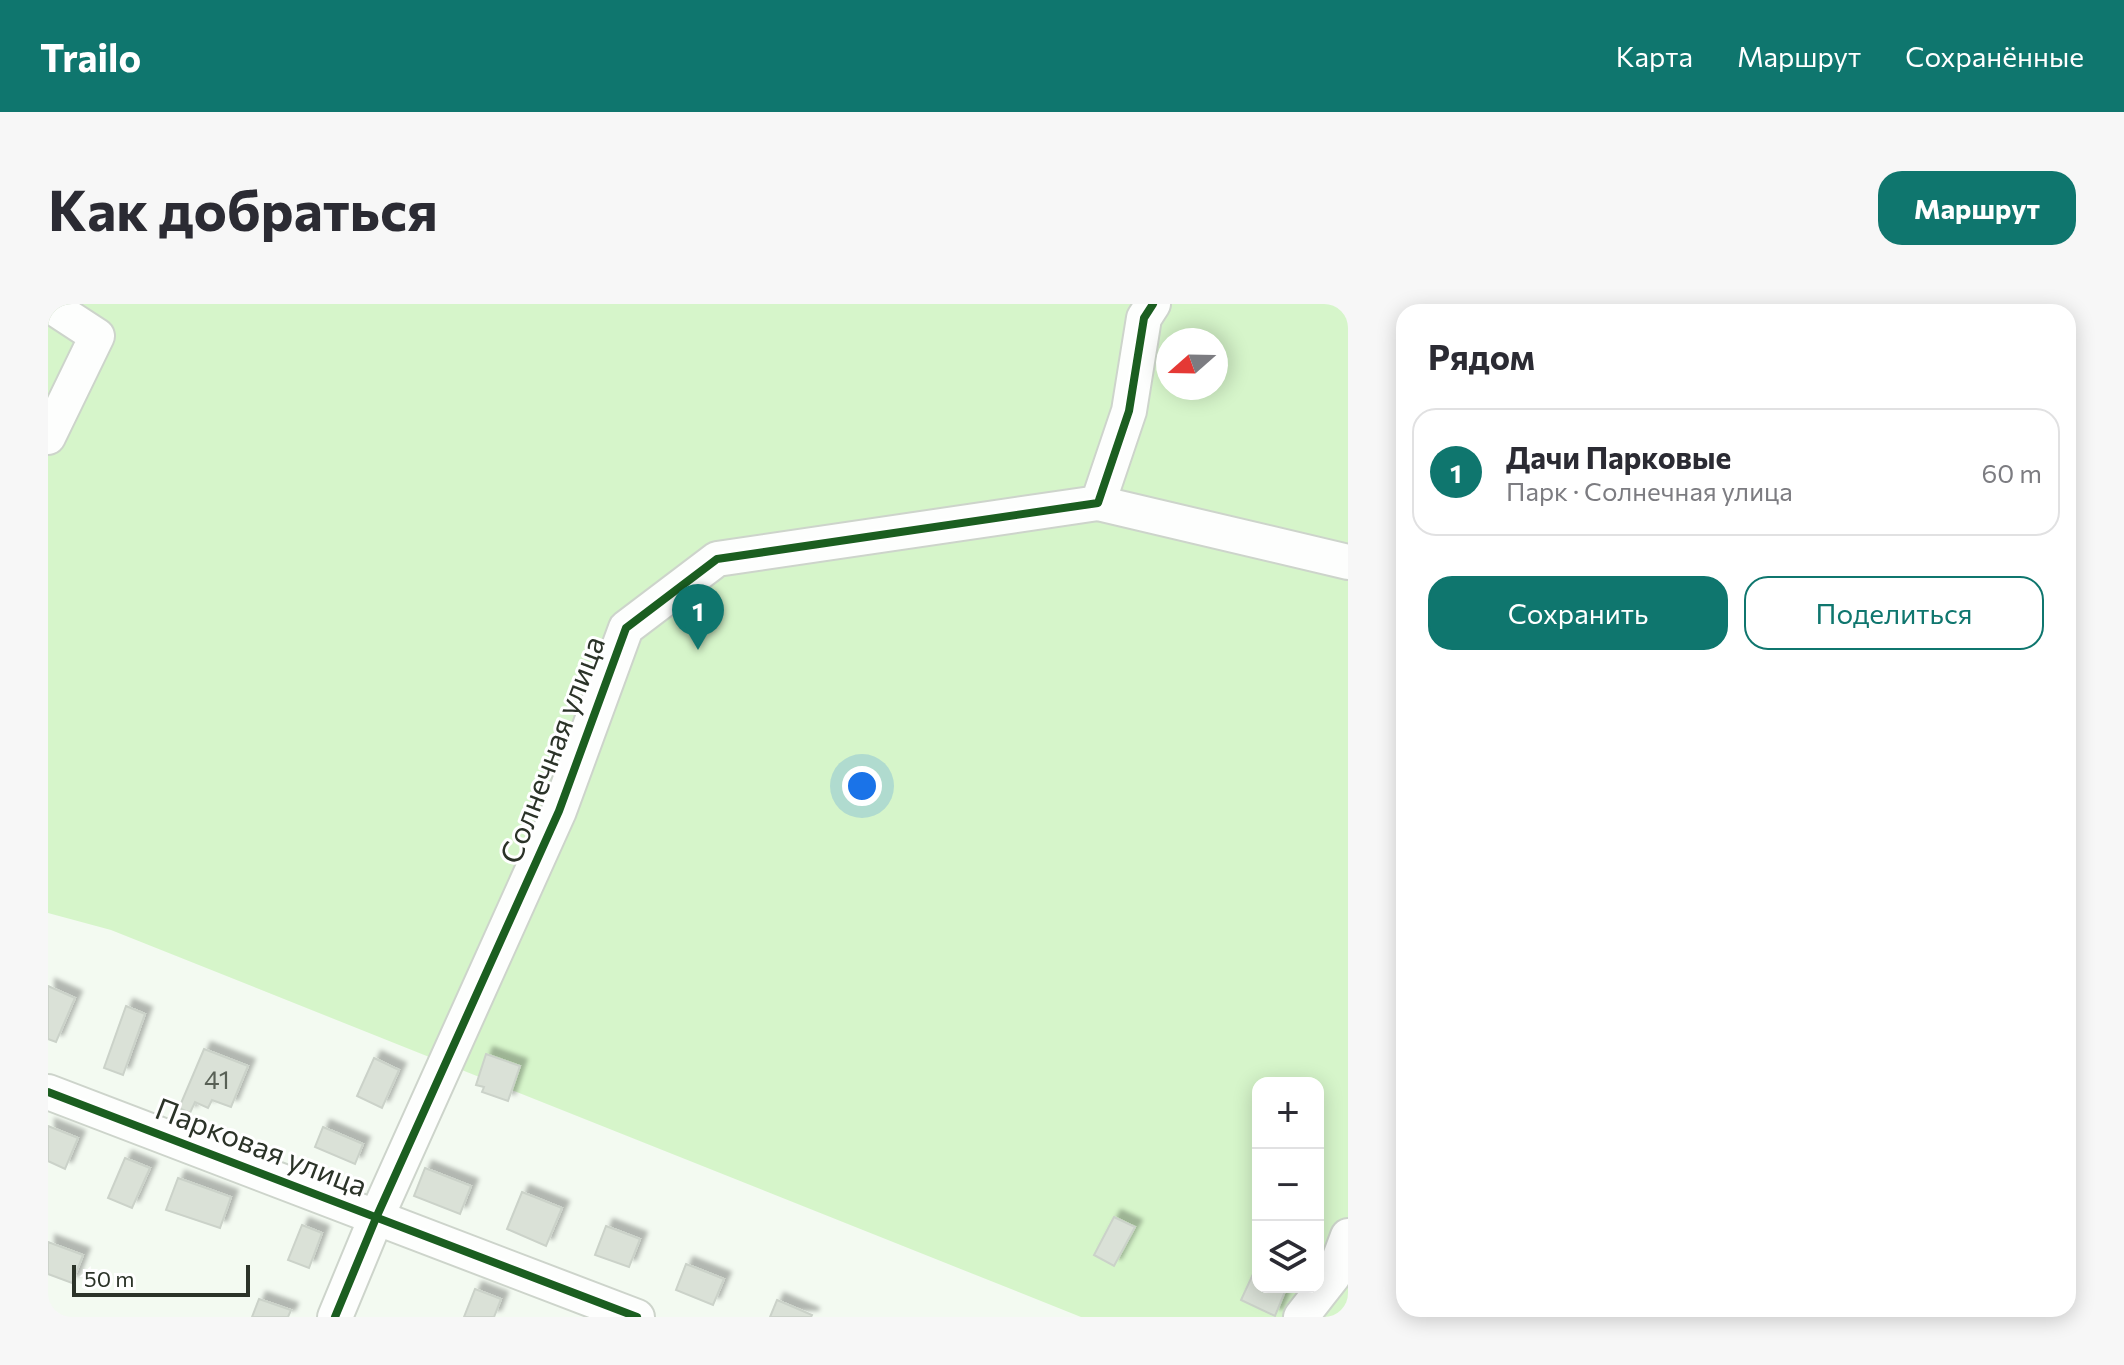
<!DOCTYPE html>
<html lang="ru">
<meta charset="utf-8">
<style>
:root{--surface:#fff;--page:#f7f7f7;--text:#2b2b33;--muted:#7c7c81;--line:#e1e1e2;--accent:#0f766e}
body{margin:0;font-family:Commissioner,sans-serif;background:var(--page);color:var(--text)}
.controls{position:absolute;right:24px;bottom:24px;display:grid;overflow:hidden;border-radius:16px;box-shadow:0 4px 20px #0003}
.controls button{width:72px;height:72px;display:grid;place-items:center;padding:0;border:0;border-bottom:2px solid var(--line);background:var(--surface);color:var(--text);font:40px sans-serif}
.compass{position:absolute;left:1108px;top:24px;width:72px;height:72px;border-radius:50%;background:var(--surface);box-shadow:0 4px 20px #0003;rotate:250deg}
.scale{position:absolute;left:24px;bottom:20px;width:178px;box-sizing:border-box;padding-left:8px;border:4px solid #2b3328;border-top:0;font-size:22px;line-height:28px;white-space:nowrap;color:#2b3328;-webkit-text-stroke:6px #fff;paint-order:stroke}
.you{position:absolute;left:814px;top:482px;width:28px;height:28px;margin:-20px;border:6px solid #fff;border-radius:50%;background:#1a73e8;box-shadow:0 0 0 12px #1a73e833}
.badge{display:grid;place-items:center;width:52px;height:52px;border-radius:50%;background:var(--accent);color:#fff;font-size:26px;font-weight:700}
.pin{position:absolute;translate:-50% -66px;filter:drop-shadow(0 2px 4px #0008)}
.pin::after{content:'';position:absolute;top:42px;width:28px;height:24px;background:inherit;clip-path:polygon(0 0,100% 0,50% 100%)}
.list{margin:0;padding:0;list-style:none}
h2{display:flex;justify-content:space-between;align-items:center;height:104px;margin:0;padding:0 32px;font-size:34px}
h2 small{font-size:26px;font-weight:400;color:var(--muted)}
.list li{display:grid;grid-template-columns:52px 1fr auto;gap:24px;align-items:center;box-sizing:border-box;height:128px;margin:0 16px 16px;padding:0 16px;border:2px solid var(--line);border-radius:24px}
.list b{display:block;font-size:30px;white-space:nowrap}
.list p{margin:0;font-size:26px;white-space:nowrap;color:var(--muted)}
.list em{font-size:26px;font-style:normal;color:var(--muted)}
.actions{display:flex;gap:16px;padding:24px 32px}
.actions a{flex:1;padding:18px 0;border:2px solid var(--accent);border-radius:24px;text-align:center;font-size:28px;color:var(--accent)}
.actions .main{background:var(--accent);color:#fff}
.icon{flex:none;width:44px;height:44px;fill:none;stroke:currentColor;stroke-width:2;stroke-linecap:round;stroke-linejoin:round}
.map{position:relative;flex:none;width:1300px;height:1013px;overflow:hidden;border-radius:24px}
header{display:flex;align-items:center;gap:48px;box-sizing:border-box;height:112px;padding:0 40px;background:var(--accent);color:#fff}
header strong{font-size:38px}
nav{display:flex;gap:44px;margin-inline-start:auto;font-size:28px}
.intro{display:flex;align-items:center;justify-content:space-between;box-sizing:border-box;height:192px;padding:0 48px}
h1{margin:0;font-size:56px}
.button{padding:20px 36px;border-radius:24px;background:var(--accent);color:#fff;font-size:28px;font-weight:700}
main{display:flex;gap:48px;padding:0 48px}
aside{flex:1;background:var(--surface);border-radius:24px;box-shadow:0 4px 20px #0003}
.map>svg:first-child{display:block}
.green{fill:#d6f5ca;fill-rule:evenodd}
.building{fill:#dae1d7;stroke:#cbd2c9;stroke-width:2;filter:url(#shadow)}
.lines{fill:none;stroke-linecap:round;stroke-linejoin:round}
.minor-casing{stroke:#cdd4cb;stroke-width:38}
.minor{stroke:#fdfefd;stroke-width:34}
.cycleway-casing{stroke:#fff;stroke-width:13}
.cycleway{stroke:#1b5e20;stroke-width:8}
.labels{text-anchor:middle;stroke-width:6;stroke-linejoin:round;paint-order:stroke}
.number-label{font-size:26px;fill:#586055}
.street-label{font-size:30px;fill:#2b3328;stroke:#fff}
</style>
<header>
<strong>Trailo</strong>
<nav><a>Карта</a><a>Маршрут</a><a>Сохранённые</a></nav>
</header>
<div class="intro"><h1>Как добраться</h1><a class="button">Маршрут</a></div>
<main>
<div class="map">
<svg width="1300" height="1013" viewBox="0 0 1300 1013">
<defs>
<filter id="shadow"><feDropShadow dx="7" dy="-7" stdDeviation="2" flood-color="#0004"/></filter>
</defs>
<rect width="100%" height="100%" fill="#f3faf1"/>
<path class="green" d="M 0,0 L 1300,0 L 1300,1013 L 1033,1013 L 63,626 L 0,609 ZM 1120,36 L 1168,36 L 1168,84 L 1120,84 ZM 1210,779 L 1270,779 L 1270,983 L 1210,983 Z"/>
<g class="building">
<polygon points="0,682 27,694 8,738 0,735"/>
<polygon points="78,702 97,710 75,771 56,764"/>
<polygon points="156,745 200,762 183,803 164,796 160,804 147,798 142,809 131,804"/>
<polygon points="438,750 472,762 460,797 434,788 436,783 428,781"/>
<polygon points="326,754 351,766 334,804 309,792"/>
<polygon points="0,822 30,834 17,865 0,857"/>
<polygon points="275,823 315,840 307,860 267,843"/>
<polygon points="77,854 102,864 84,904 60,894"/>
<polygon points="377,864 423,882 412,910 366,892"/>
<polygon points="130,874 183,893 172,924 118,906"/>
<polygon points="474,888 514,904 498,942 459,925"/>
<polygon points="1066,913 1087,923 1066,962 1046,951"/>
<polygon points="254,921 274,929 261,964 240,956"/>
<polygon points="558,922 592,935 581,963 547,951"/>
<polygon points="0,938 35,951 24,979 0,970"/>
<polygon points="638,960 676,975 665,1001 628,986"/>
<polygon points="1205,970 1210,972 1210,983 1238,985 1227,1012 1193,996"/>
<polygon points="427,985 453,995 446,1013 416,1013"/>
<polygon points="211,995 243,1006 240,1013 204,1013"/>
<polygon points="729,996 764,1011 763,1013 722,1013"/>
</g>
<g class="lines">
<g class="minor-casing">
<g id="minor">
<polyline points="0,133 49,32 0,0"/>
<polyline points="1050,199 1300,258"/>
<polyline points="0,788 589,1013"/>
<polyline points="287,1013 328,914 511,507 578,324 669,255 1050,199 1081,107 1096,14 1105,0"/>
<polyline points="1253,1013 1285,972 1300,932"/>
</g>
</g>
<use href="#minor" class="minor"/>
<g class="cycleway-casing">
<g id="cycleway">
<polyline points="0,788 589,1013"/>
<polyline points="287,1013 328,914 511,507 578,324 669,255 1050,199 1081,107 1096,14 1105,0"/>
</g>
</g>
<use href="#cycleway" class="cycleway"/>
</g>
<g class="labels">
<g class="number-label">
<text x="169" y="785">41</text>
</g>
<g class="street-label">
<text transform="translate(505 446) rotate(-69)" y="10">Солнечная улица</text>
<text transform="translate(213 844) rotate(21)" y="10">Парковая улица</text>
</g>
</g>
</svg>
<div class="controls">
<button>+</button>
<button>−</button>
<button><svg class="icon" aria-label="layers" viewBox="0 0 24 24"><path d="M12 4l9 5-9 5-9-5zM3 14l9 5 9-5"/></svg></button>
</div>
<svg class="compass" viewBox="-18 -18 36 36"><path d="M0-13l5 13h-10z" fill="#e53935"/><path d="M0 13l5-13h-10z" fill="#7c7c81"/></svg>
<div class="scale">50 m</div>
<div class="you"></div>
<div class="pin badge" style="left:650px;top:346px">1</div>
</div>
<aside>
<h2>Рядом<small></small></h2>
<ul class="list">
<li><span class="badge">1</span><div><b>Дачи Парковые</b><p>Парк · Солнечная улица</p></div><em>60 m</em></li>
</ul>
<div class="actions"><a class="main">Сохранить</a><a>Поделиться</a></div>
</aside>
</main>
